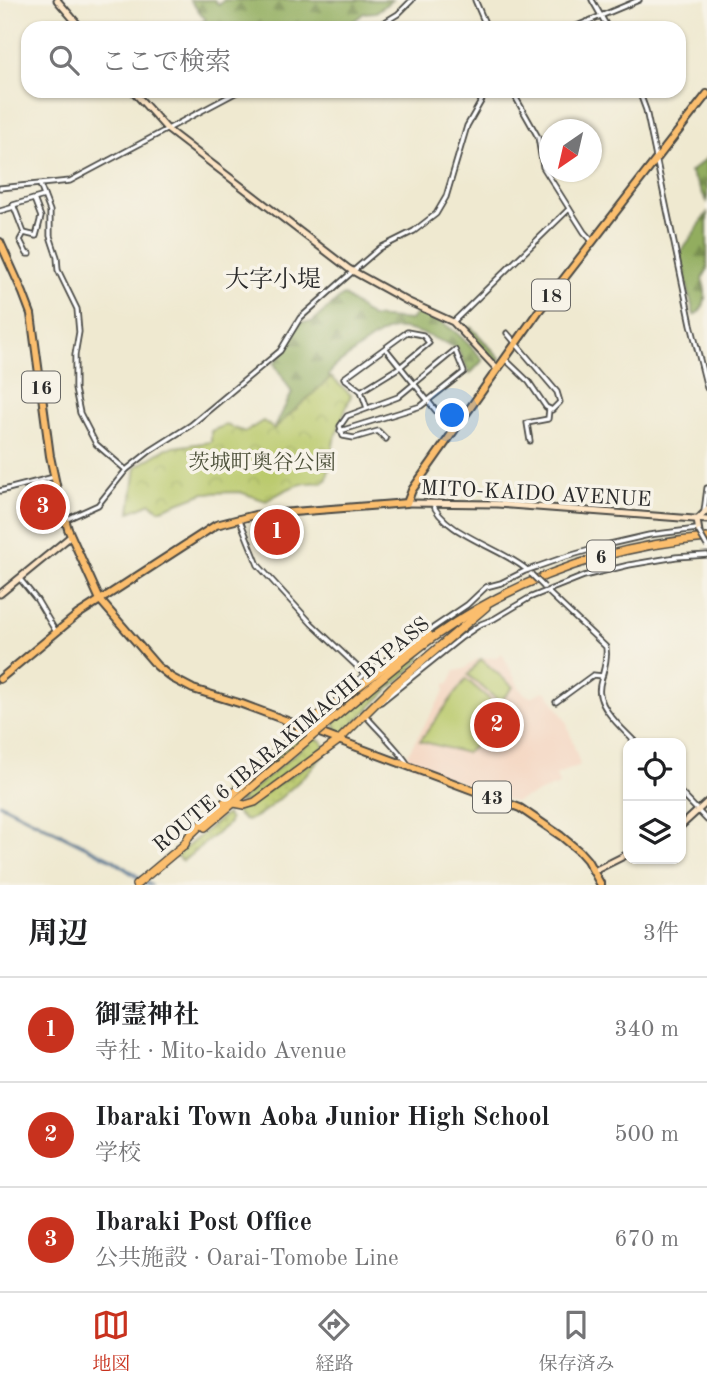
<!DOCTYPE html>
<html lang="ja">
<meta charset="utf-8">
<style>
:root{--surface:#fff;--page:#f2f2f2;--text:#202124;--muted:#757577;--line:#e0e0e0;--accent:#c8321e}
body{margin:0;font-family:"Old Standard TT","Noto Serif JP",serif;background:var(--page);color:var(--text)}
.controls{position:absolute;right:21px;bottom:21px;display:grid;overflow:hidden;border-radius:14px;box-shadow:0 2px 5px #0004}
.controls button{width:63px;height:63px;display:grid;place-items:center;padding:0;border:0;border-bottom:2px solid var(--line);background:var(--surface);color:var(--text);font:35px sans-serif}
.compass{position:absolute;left:539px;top:119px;width:63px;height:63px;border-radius:50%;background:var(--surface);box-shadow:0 2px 5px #0004;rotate:214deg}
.you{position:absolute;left:453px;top:416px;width:24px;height:24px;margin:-18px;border:5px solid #fff;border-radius:50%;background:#1a73e8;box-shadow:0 0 0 10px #1a73e833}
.badge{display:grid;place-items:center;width:46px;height:46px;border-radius:50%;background:var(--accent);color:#fff;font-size:23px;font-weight:700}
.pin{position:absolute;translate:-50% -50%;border:4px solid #fff;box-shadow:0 2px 7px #0006}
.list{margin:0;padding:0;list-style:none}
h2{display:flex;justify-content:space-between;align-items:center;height:91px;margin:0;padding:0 28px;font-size:30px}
h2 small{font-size:23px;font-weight:400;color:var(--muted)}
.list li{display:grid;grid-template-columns:46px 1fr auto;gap:21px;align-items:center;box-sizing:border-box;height:105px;padding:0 28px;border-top:2px solid var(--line)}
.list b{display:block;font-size:26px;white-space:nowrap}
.list p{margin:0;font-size:23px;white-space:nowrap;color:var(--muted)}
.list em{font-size:23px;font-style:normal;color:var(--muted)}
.icon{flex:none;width:38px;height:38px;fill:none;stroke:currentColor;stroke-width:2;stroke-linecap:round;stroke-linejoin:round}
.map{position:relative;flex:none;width:707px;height:885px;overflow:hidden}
.search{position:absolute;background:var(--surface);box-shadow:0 2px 5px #0004;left:21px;right:21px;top:21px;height:77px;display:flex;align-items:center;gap:18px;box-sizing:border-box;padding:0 24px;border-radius:21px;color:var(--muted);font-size:26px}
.sheet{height:406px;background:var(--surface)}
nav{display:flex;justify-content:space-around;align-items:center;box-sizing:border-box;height:98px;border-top:2px solid var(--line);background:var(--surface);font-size:19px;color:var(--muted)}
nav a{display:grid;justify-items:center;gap:4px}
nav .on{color:var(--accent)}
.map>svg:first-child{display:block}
.built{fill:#f4d4bf}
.grass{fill:url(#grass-dots);stroke:#727a4b;stroke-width:2}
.forest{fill:url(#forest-firs);stroke:#5e6c45;stroke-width:2}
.park{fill:url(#park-crowns);stroke:#727a4b;stroke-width:2}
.pitch{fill:#b9c96b;stroke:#727a4b;stroke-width:2}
.water{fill:#7eb8ef;stroke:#54728d;stroke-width:2}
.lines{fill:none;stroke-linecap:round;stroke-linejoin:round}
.street-casing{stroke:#484844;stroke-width:7}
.secondary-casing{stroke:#484844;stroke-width:9}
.primary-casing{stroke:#484844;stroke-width:10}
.highway-casing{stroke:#484844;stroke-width:10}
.street{stroke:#fff;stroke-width:3.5}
.secondary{stroke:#fde5c5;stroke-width:5}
.primary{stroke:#fbbe6e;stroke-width:6}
.highway{stroke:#fbbe6e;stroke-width:7}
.street-bridge-casing{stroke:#484844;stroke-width:7;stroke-linecap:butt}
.highway-bridge-casing{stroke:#484844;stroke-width:10;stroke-linecap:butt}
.street-bridge{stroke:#fff;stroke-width:3.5}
.highway-bridge{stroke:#fbbe6e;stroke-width:7}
.labels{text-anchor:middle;stroke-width:7;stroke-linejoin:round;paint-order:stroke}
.shield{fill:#f7f3e8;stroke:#686764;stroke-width:2}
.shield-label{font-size:19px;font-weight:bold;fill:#2b2b2b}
.park-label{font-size:21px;fill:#4e523b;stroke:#f7f3e8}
.street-label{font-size:21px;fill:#2b2b2b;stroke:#f7f3e8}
.quarter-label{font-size:24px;fill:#2b2b2b;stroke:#f7f3e8}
</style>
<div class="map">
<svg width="707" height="885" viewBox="0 0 707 885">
<defs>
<pattern id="grass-dots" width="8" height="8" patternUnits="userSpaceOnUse" patternTransform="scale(1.75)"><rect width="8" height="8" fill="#b9c96b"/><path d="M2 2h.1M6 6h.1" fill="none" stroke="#9fad5d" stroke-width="1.8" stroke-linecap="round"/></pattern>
<pattern id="forest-firs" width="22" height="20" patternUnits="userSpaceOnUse" patternTransform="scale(1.75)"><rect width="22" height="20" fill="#92ad5f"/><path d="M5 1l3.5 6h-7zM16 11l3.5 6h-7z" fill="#778d4f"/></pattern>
<pattern id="park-crowns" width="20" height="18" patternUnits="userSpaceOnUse" patternTransform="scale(1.75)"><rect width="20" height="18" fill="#b9c96b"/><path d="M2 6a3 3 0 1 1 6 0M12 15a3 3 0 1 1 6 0" fill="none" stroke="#9fad5d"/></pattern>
</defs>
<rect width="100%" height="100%" fill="#f7f3e8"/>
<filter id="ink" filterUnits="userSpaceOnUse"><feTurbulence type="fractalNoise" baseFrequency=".0143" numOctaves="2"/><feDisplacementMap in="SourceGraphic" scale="14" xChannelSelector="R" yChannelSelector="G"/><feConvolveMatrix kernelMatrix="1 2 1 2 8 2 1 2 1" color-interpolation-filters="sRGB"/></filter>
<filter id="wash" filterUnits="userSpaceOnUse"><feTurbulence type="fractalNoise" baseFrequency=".00686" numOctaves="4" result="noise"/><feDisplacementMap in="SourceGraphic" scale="28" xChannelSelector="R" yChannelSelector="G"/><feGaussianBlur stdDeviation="1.57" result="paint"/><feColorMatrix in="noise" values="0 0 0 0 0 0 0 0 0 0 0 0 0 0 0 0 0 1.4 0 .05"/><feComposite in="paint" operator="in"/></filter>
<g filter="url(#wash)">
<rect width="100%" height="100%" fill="#efe9d0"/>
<polygon class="built" points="502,653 520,689 525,694 530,697 544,691 549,694 566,721 580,765 556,775 559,785 514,802 414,765 408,759 407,755 445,690 445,684 449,683 455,671 464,669 477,659 496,657"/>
<g class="grass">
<polygon points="413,648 319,727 316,726 316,720"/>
<polygon points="417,654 421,659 343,733 336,734 333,731 337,726 332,724"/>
<polygon points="298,733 308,736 236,796 235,795"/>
<polygon points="314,738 322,741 325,747 252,801 238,802"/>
<polygon points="279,743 279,744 223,799 224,783 233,772 237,774 260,760"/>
<path d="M 324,754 C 316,766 257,824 245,820 C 241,819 236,812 233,809 L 244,807 Z"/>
<polygon points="226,814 230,820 228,824 183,861 176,856"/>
</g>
<g class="forest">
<polygon points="190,0 214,0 219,5 224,0 392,0 376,12 364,13 345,28 191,28 206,20"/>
<polygon points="707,158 707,201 690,172"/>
<path d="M 707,213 L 707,270 L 702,279 C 707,293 707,309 694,315 L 680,254 Z"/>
<path d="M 343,295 L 371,317 L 411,320 L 417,312 C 449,323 461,335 483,360 L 470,374 L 457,348 C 440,341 413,327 394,329 C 379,330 348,358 334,367 L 329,375 L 329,386 L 272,432 L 292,393 L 274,363 L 290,344 L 293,332 L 301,322 L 312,322 Z"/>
<polygon points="471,327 500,358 497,364 468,332"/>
</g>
<path class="park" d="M 331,377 L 351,395 L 334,440 L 327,479 L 322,483 C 300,480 285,490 266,501 L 240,492 L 204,493 L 159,510 L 151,503 L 130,512 L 136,467 L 167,448 L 211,442 L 211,431 L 226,425 L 245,432 L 263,421 L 274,429 Z"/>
<g class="pitch">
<polygon points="481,659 513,687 500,702 468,675"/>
<polygon points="466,679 509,716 466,753 420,741"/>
</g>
<polygon class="water" points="0,803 115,860 151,885 147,885 113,861 0,805"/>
</g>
<g filter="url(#ink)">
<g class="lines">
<g class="street-casing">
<g id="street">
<polyline points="475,0 487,28"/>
<polyline points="592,0 608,28"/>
<polyline points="375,28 398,14 412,0"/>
<polyline points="572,28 639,0"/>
<polyline points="512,91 538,137 543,167 584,232 592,241"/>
<polyline points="639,91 646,110 691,324 707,388"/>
<polyline points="40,185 50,211 50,236 57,257 58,270 77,309 79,332 75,355 75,389 80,413 96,444 126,470"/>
<polyline points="0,188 70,181 239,91"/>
<polyline points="14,207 24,233 20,240 27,254 30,254"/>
<polyline points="0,211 14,207 13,205 44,196"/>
<polyline points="24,233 36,236 41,217 34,199"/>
<polyline points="453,322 569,209"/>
<polyline points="386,349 441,417 455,429"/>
<polyline points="506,360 529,382 546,407 552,410 560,402 557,392 507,333"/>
<polyline points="361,391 400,367 429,343 423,335 407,332 344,378 361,391 367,408"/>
<polyline points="340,431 421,406 464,372 455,350 398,397 347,416 340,426 343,436 354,438 378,431 386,439"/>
<polyline points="530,441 527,423 548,419 549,409"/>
<polyline points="0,491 54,477"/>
<path d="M 433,503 C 440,532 506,550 527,570"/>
<polyline points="704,512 707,488"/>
<polyline points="239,518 258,565 311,623 365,674"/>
<polyline points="65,520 98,505 126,470 150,451 191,425 280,351 300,318 359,266 380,248 414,231 436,214 446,197 467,126 487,91"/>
<polyline points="20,579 37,600 56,632"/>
<path d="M 548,592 L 606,647 C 608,659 603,672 600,685 C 595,706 623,729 636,743"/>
<polyline points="336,700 365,674 467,605 486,587 501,583 525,571 562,558 610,544 649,535 697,529"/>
<polyline points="381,702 462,637 481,624 494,619 529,598 584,576 629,565 676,557 707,555"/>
<polyline points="556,702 593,675 602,676"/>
<path d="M 366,716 C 374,726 407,758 409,767"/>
<polyline points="681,793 707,820"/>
</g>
</g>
<g class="secondary-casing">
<g id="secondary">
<polyline points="57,0 81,28"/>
<polyline points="133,91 168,130 349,269 407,301 453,322 497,369"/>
<polyline points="407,503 497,504 707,520"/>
<polyline points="699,532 697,520 707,510"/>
<polyline points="0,594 71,536"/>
<polyline points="681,826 707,802"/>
<polyline points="594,871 628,854"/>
</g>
</g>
<g class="primary-casing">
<g id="primary">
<polyline points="0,242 23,293 31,314 50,456 58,494 68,529 100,600 157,666 172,678 193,689 242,704 520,808 561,836 579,851 587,860 601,885"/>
<polyline points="0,679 77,615 216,525 255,515 407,503 412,490 538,312 707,94"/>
</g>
</g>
<g class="highway-casing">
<g id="highway">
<path d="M 323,727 C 360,697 396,664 435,636 C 516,579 608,546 707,538"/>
<polyline points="234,803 245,805 255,802 338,741 392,687 486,607"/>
<polyline points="205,827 311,737"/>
<polyline points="184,845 189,836 303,727 429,635"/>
<polyline points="136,885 185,844"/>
</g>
</g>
<use href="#street" class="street"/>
<use href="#secondary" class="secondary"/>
<use href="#primary" class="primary"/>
<use href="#highway" class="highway"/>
<g class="street-bridge-casing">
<g id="street-bridge">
<polyline points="699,532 707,546"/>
<polyline points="531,574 544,587"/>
</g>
</g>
<g class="highway-bridge-casing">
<polyline id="highway-bridge" points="311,737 323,727"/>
</g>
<use href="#street-bridge" class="street-bridge"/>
<use href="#highway-bridge" class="highway-bridge"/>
</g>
</g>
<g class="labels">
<g class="shield">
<rect x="532" y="279.5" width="38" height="31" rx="5"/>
<rect x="22" y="371.5" width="38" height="31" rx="5"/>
<rect x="587" y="540.5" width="28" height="31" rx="5"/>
<rect x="473" y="781.5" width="38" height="31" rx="5"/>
</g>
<g class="shield-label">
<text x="551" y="302">18</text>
<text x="41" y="394">16</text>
<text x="601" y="563">6</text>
<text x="492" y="804">43</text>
</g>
<g class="park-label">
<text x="262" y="469">茨城町奥谷公園</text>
</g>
<g class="street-label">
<text transform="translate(536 493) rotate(3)" y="7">MITO-KAIDO AVENUE</text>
<text transform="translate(291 734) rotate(-40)" y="7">ROUTE 6 IBARAKIMACHI BYPASS</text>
</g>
<g class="quarter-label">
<text x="273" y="287">大字小堤</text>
</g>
</g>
</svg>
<div class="controls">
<button><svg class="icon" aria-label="locate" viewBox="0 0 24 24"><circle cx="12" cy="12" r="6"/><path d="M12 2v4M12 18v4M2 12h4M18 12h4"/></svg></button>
<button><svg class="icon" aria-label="layers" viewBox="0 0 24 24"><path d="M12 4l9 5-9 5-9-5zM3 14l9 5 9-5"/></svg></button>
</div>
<svg class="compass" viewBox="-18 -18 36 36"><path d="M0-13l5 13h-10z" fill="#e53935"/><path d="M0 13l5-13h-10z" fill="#757577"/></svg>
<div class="you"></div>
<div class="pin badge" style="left:277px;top:532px">1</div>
<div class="pin badge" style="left:497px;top:725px">2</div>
<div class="pin badge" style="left:43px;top:507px">3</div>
<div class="search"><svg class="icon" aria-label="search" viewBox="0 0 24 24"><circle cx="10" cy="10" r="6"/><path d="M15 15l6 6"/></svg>ここで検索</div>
</div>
<section class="sheet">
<h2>周辺<small>3件</small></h2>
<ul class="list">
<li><span class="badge">1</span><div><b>御霊神社</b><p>寺社 · Mito-kaido Avenue</p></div><em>340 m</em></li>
<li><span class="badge">2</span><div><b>Ibaraki Town Aoba Junior High School</b><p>学校</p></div><em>500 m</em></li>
<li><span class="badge">3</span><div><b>Ibaraki Post Office</b><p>公共施設 · Oarai-Tomobe Line</p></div><em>670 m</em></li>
</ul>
</section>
<nav>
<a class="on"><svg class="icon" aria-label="map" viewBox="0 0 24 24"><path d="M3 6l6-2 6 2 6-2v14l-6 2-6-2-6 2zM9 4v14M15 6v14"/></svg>地図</a>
<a><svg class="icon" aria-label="directions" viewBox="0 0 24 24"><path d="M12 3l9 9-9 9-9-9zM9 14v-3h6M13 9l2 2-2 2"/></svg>経路</a>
<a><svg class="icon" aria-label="saved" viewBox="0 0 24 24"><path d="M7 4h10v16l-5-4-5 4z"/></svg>保存済み</a>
</nav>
